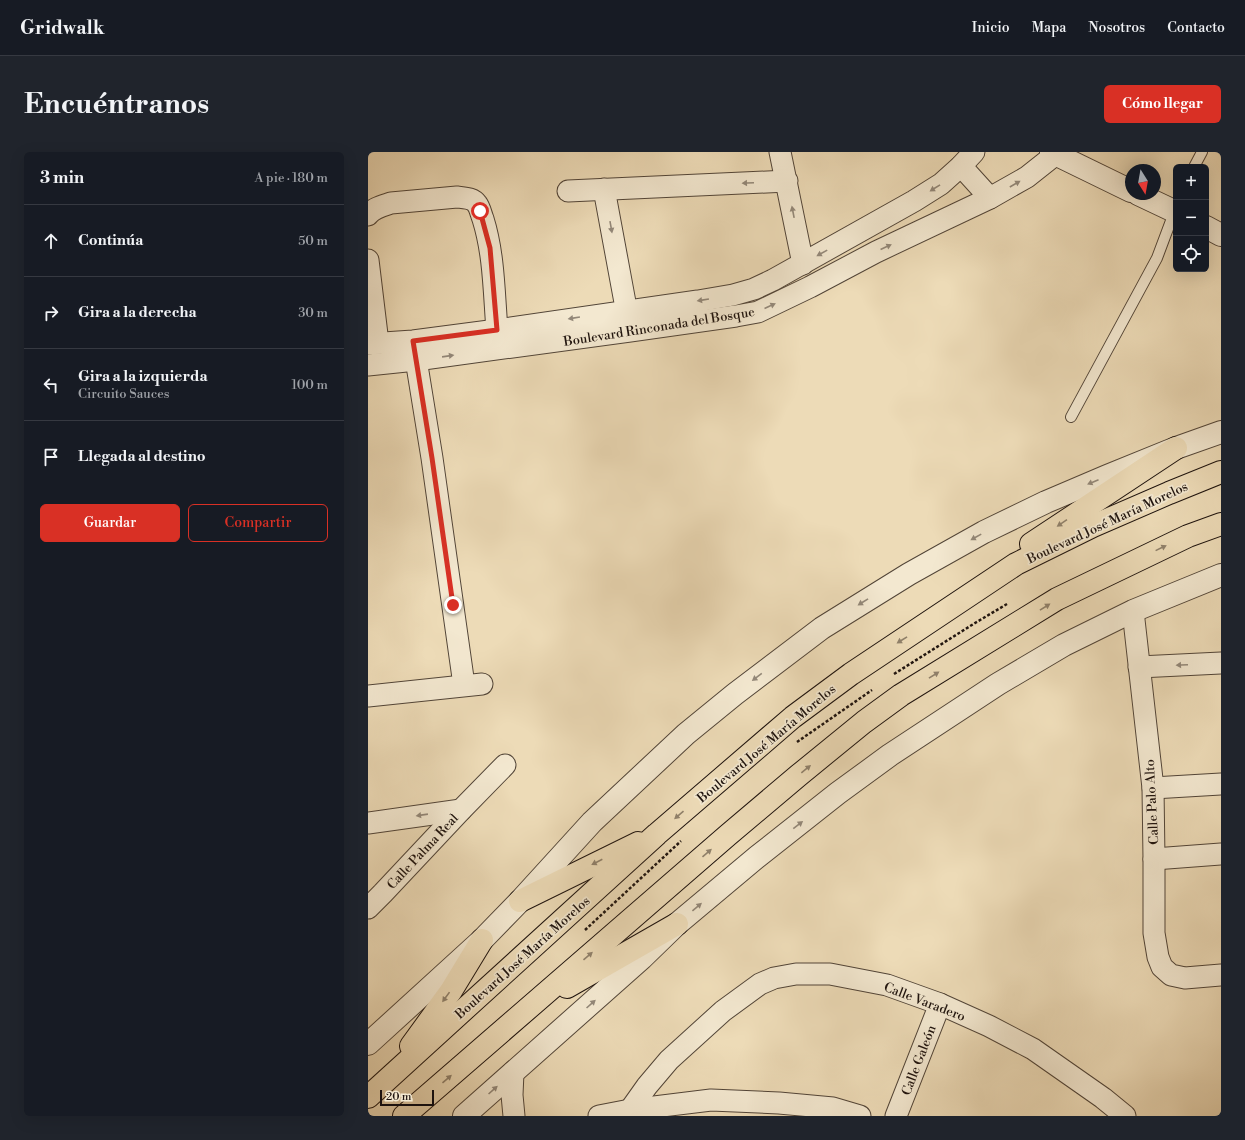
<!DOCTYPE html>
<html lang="es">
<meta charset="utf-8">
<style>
:root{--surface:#171b24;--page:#20242c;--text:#f1f3f6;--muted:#9ea1a6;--line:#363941;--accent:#d93025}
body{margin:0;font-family:"Libre Bodoni",serif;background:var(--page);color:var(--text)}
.controls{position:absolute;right:12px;top:12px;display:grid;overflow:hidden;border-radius:6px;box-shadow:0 4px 16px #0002}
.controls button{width:36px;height:36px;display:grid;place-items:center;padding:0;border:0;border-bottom:1px solid var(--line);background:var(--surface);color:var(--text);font:20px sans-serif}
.compass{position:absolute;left:757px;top:12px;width:36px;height:36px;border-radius:50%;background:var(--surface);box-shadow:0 4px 16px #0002;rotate:169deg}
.scale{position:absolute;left:12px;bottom:10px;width:54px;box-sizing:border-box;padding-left:4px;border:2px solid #1e130e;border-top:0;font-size:11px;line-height:14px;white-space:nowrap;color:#1e130e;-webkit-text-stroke:3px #f3e8d0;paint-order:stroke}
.stop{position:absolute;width:12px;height:12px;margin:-9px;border:3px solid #d93025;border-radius:50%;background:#fff}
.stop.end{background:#d93025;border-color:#fff;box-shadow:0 1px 4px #0008}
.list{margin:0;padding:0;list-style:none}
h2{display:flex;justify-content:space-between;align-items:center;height:52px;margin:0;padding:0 16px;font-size:17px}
h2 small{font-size:13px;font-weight:400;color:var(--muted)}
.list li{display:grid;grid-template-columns:26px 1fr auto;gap:12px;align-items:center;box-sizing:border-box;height:72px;padding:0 16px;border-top:1px solid var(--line)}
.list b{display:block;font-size:15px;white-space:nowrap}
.list p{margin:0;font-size:13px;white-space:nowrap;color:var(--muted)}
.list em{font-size:13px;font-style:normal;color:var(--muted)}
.actions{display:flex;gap:8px;padding:12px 16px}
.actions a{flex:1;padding:9px 0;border:1px solid var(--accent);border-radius:6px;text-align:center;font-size:14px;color:var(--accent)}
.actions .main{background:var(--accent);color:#fff}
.icon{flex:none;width:22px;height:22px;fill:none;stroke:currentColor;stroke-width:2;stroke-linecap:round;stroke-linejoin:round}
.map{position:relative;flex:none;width:853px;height:964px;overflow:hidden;border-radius:6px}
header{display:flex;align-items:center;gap:24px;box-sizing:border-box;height:56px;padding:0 20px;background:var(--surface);border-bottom:1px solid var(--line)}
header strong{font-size:19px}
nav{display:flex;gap:22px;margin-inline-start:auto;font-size:14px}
.intro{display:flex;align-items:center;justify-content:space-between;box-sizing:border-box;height:96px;padding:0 24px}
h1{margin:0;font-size:28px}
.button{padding:10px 18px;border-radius:6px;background:var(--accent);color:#fff;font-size:14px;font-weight:700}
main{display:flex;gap:24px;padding:0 24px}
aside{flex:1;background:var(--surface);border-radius:6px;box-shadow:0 4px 16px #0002}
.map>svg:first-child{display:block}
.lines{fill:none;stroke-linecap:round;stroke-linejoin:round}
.service-casing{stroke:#524538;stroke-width:12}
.minor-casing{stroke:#524538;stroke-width:23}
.tertiary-casing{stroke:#524538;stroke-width:24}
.primary-casing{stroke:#1e130e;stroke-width:24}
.path{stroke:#1e130e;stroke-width:2.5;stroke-dasharray:3 2;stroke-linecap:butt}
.service{stroke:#f3e8d0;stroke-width:10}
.minor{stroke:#f3e8d0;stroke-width:21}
.tertiary{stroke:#f3e8d0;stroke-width:22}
.primary{stroke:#eddbb7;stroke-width:22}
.oneway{fill:#938879}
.oneway2{fill:#90816b}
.route{stroke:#d93025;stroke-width:5}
.labels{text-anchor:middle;stroke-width:3.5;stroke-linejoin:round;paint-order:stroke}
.street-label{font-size:13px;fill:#1e130e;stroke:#f3e8d0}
</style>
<header>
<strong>Gridwalk</strong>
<nav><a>Inicio</a><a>Mapa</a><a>Nosotros</a><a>Contacto</a></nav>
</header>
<div class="intro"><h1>Encuéntranos</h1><a class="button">Cómo llegar</a></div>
<main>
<aside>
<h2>3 min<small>A pie · 180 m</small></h2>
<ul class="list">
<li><svg class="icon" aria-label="ahead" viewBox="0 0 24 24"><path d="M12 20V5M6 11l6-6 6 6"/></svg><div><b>Continúa</b></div><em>50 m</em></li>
<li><svg class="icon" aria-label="right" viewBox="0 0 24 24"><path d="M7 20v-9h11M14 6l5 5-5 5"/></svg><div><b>Gira a la derecha</b></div><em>30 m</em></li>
<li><svg class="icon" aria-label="left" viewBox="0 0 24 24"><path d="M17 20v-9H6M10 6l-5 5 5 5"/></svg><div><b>Gira a la izquierda</b><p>Circuito Sauces</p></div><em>100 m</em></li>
<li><svg class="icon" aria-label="arrive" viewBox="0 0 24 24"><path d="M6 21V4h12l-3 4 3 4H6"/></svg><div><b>Llegada al destino</b></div></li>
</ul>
<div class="actions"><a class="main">Guardar</a><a>Compartir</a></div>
</aside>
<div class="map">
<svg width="853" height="964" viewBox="0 0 853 964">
<rect width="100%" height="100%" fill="#eddbb7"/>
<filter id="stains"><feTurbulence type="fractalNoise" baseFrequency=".005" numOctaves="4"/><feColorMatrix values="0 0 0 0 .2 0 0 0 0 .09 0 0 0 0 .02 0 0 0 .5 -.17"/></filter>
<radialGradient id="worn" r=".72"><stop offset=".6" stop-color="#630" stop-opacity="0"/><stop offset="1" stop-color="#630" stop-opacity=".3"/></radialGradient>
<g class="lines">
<g class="service-casing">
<g id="service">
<polyline points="826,15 834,0"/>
<polyline points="703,265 789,106 807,58"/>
</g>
</g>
<g class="minor-casing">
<g id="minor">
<polyline points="412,0 435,112"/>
<polyline points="593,14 622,46"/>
<polyline points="236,37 261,172"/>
<polyline points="200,39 419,29"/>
<path d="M 0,63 C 5,56 14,54 23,51 L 89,45 C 97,46 105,46 109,52 C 112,56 113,62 115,67 C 126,102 126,141 129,178"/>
<polyline points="0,108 10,191"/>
<polyline points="0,192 45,189 129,178 330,149 365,143 386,137 405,128 546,49 573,32 593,14 606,0"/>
<polyline points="46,195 64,306 96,533"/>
<polyline points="0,213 48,208 262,179 368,164 390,160 442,135 508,100 622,46 659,25 688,2"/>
<polyline points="765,459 785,636 786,707 786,781 790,805 794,815 803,823 817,826 853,823"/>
<polyline points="771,515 853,511"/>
<polyline points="0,544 114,532"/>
<polyline points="785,636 853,632"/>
<polyline points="0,671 93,658"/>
<polyline points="786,707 853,702"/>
<polyline points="0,756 15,741 93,658 137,613"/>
<polyline points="145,920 144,943 146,964"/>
<polyline points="262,958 279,934 301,908 355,859 392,832 406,826 428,822 462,822 519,833 572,852 621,874 665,897 735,946 757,964"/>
<polyline points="231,964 262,958 343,948 411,951 465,956 492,964"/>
<polyline points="528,964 572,852"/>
</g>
</g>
<g class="tertiary-casing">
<g id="tertiary">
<polyline points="683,0 763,39"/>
<polyline points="770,42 808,60"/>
<polyline points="838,75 853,83"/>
<polyline points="0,892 114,788 152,749 224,670 318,582 367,542 454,476 541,422 616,380 678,350 739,324 808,296 853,280"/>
<polyline points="96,964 274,806 309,772 389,705 470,641 522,603 630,532 696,493 765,459 853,423"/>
</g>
</g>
<g class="primary-casing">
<g id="primary">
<polyline points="663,392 808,296"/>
<polyline points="152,749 270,691"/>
<polyline points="199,835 309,772"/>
<polyline points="43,894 83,839 114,788"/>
<polyline points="0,945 289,682 425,565 483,522 648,412 725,374 801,341 853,320"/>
<polyline points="36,964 360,683 431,623 496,570 533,543 689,447 820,384 853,372"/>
</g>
</g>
<g class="path">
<polyline points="526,522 607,471 639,452"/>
<polyline points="429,590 504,538"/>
<polyline points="217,778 313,689"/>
</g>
<use href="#service" class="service"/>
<use href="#minor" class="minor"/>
<use href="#tertiary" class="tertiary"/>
<use href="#primary" class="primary"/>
</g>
<defs><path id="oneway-solid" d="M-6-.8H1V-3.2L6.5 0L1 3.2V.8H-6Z"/></defs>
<g class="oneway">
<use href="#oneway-solid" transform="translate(380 31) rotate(178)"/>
<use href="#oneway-solid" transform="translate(647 32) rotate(-30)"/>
<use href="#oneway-solid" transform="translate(567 36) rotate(148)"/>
<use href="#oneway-solid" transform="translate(425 60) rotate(-101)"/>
<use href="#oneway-solid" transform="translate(243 75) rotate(80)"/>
<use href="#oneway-solid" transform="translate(518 95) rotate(-25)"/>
<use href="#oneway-solid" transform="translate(454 101) rotate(151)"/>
<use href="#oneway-solid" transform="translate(335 148) rotate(171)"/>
<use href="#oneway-solid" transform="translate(402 154) rotate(-24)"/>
<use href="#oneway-solid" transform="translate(206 166) rotate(171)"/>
<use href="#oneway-solid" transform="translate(80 204) rotate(-8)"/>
<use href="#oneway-solid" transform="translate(725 330) rotate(157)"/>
<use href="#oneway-solid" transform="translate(608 385) rotate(151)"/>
<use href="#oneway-solid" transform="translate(495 450) rotate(148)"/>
<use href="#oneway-solid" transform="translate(814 513) rotate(177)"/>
<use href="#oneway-solid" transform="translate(389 525) rotate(143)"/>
<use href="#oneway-solid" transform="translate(54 663) rotate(172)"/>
<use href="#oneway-solid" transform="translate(430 673) rotate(-38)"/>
<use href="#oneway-solid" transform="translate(329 755) rotate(-40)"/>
<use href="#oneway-solid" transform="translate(223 852) rotate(-42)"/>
<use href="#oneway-solid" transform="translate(125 938) rotate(-42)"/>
</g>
<g class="oneway2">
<use href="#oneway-solid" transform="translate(694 371) rotate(146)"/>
<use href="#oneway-solid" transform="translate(793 396) rotate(-26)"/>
<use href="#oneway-solid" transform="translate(677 455) rotate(-32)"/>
<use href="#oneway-solid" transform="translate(534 488) rotate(148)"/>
<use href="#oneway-solid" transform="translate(566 523) rotate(-32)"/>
<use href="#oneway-solid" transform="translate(438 617) rotate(-39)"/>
<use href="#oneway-solid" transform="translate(311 663) rotate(139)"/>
<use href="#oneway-solid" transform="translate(339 701) rotate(-41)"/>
<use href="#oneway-solid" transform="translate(229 710) rotate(153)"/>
<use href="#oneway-solid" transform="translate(220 804) rotate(-41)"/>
<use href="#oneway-solid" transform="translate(78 845) rotate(126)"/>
<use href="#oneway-solid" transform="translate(79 927) rotate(-41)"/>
</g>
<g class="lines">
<polyline class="route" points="85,453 64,306 45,189 129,178 122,96 112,59"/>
</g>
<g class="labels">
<g class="street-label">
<text transform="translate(291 174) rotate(-9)" y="5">Boulevard Rinconada del Bosque</text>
<text transform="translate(739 370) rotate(-25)" y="5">Boulevard José María Morelos</text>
<text transform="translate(398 591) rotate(-40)" y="5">Boulevard José María Morelos</text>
<text transform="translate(783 650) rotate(-93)" y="5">Calle Palo Alto</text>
<text transform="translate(54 699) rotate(-47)" y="5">Calle Palma Real</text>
<text transform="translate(154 805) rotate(-42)" y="5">Boulevard José María Morelos</text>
<text transform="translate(557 849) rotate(21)" y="5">Calle Varadero</text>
<text transform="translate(550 908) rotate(-69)" y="5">Calle Galeón</text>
</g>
</g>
<rect width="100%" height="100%" filter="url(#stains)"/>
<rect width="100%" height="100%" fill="url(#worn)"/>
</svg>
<div class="controls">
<button>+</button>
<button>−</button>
<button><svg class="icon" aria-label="locate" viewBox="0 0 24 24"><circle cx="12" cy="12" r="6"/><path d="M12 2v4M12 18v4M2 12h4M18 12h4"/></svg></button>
</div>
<svg class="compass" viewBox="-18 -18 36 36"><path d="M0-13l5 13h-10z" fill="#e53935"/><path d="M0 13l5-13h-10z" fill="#9ea1a6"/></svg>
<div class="scale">20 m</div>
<div class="stop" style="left:112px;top:59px"></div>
<div class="stop end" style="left:85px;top:453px"></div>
</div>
</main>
